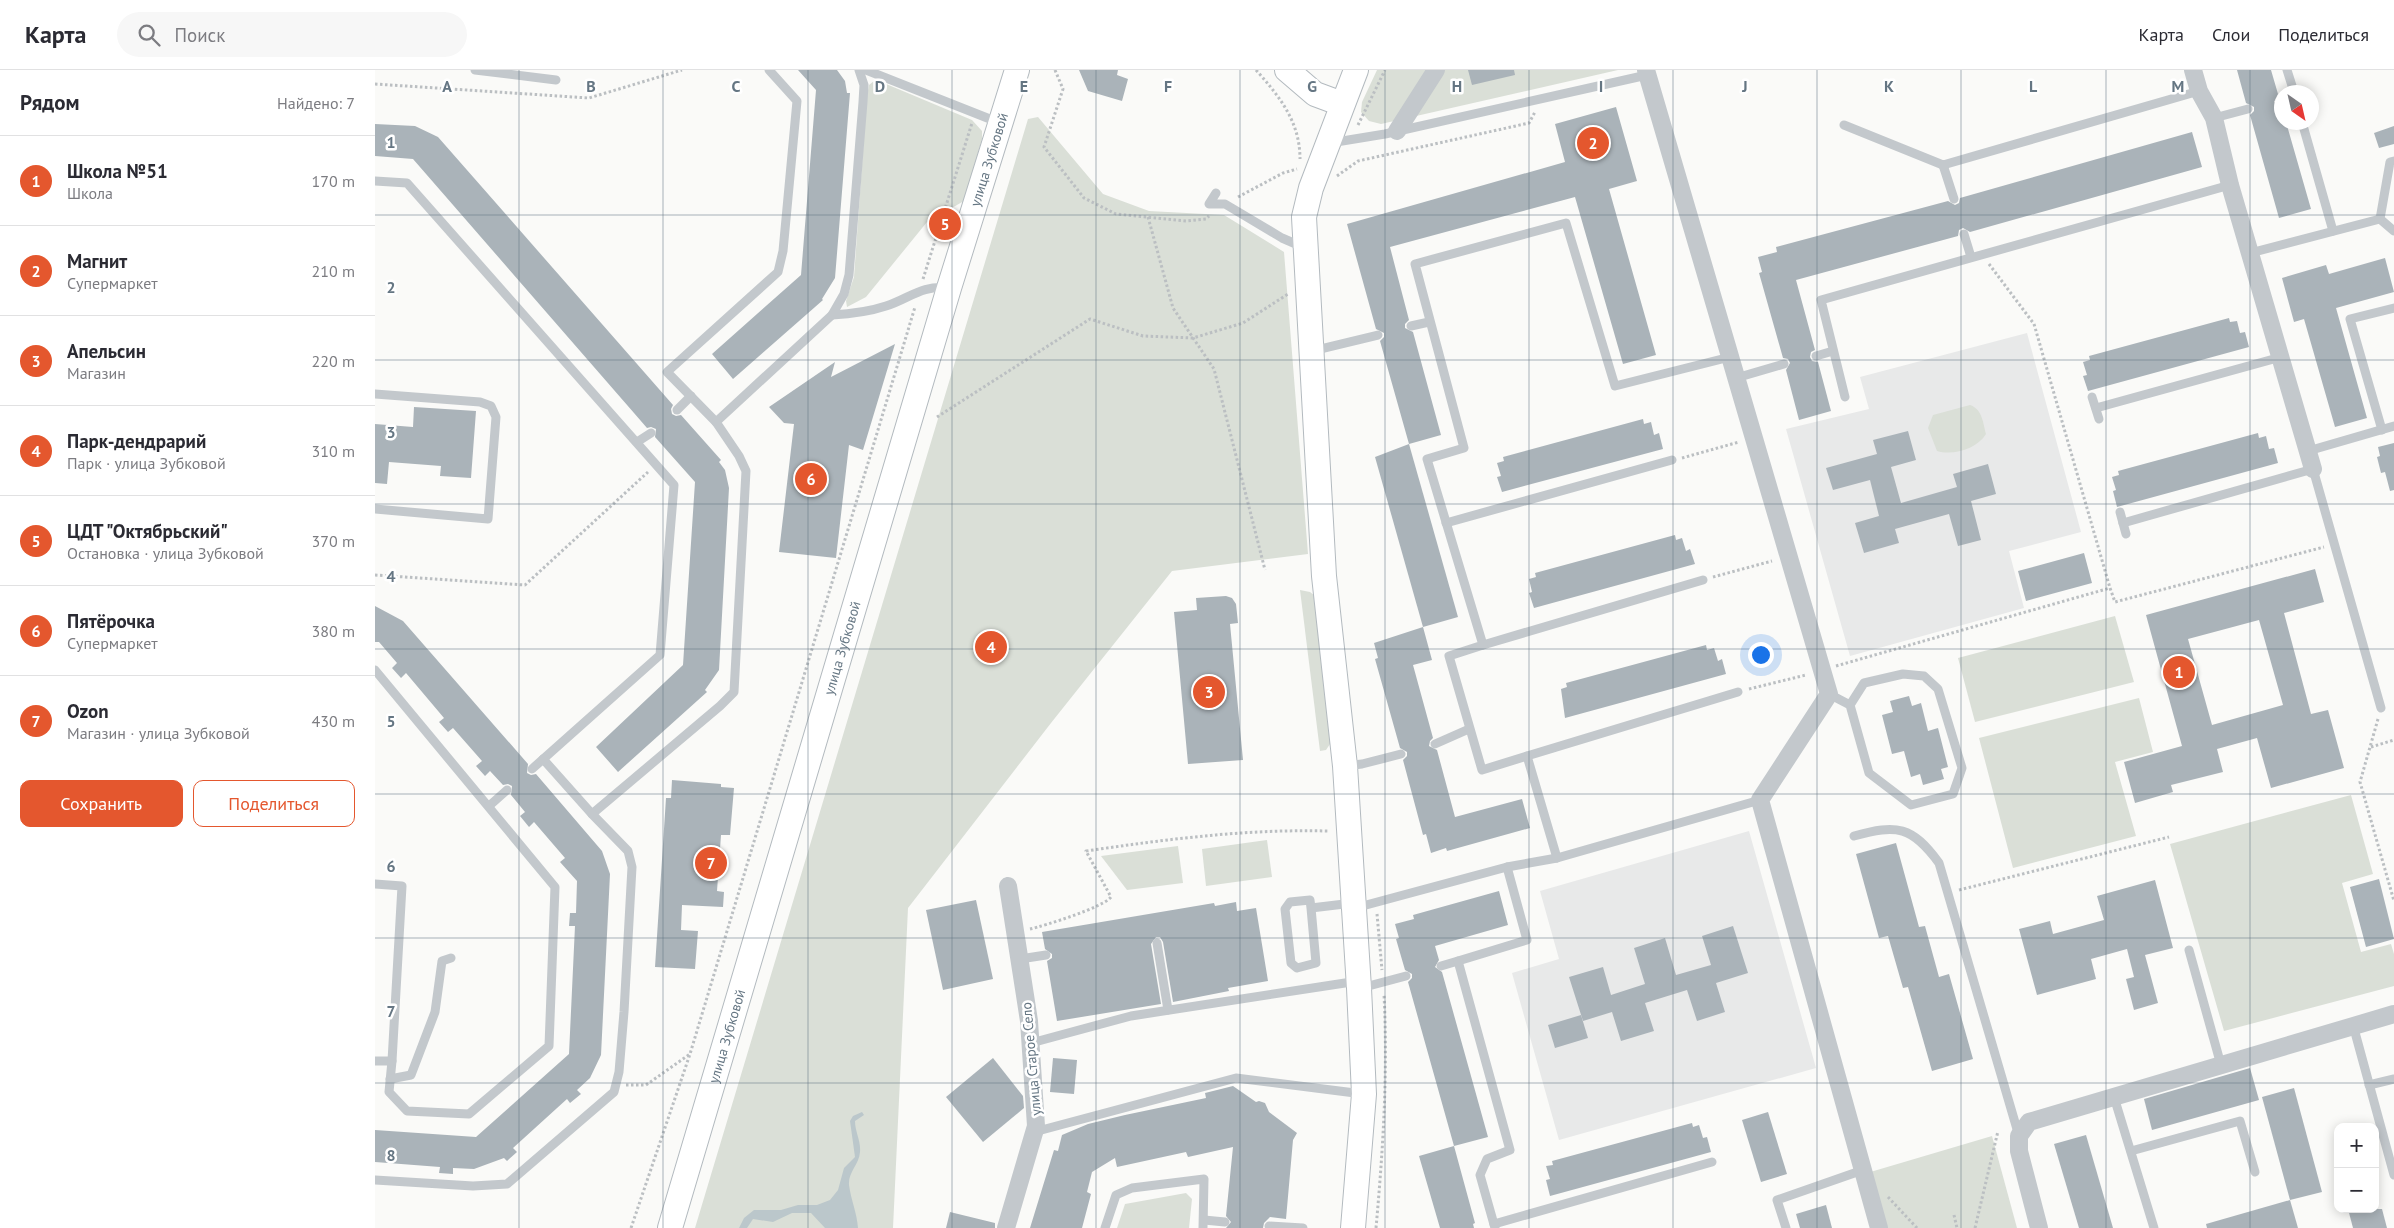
<!DOCTYPE html>
<html lang="ru">
<meta charset="utf-8">
<style>
:root{--surface:#fff;--page:#f7f7f7;--text:#2b2b33;--muted:#7c7c81;--line:#e1e1e2;--accent:#e4572e}
body{margin:0;font-family:"PT Sans",sans-serif;background:var(--page);color:var(--text)}
.controls{position:absolute;right:15px;bottom:15px;display:grid;overflow:hidden;border-radius:10px;box-shadow:0 2px 12px #0003}
.controls button{width:45px;height:45px;display:grid;place-items:center;padding:0;border:0;border-bottom:1px solid var(--line);background:var(--surface);color:var(--text);font:25px sans-serif}
.compass{position:absolute;left:1899px;top:15px;width:45px;height:45px;border-radius:50%;background:var(--surface);box-shadow:0 2px 12px #0003;rotate:146deg}
.you{position:absolute;left:1385px;top:584px;width:18px;height:18px;margin:-12px;border:4px solid #fff;border-radius:50%;background:#1a73e8;box-shadow:0 0 0 8px #1a73e833}
.badge{display:grid;place-items:center;width:32px;height:32px;border-radius:50%;background:var(--accent);color:#fff;font-size:16px;font-weight:700}
.pin{position:absolute;translate:-50% -50%;border:2px solid #fff;box-shadow:0 1px 5px #0006}
.list{margin:0;padding:0;list-style:none}
h2{display:flex;justify-content:space-between;align-items:center;height:65px;margin:0;padding:0 20px;font-size:21px}
h2 small{font-size:16px;font-weight:400;color:var(--muted)}
.list li{display:grid;grid-template-columns:32px 1fr auto;gap:15px;align-items:center;box-sizing:border-box;height:90px;padding:0 20px;border-top:1px solid var(--line)}
.list b{display:block;font-size:19px;white-space:nowrap}
.list p{margin:0;font-size:16px;white-space:nowrap;color:var(--muted)}
.list em{font-size:16px;font-style:normal;color:var(--muted)}
.actions{display:flex;gap:10px;padding:15px 20px}
.actions a{flex:1;padding:11px 0;border:1px solid var(--accent);border-radius:10px;text-align:center;font-size:18px;color:var(--accent)}
.actions .main{background:var(--accent);color:#fff}
.icon{flex:none;width:28px;height:28px;fill:none;stroke:currentColor;stroke-width:2;stroke-linecap:round;stroke-linejoin:round}
.map{position:relative;flex:none;width:2019px;height:1158px;overflow:hidden}
header{display:flex;align-items:center;gap:30px;box-sizing:border-box;height:70px;padding:0 25px;background:var(--surface);border-bottom:1px solid var(--line)}
header strong{font-size:24px}
nav{display:flex;gap:28px;margin-inline-start:auto;font-size:18px}
.search{width:350px;height:45px;background:var(--page);display:flex;align-items:center;gap:12px;box-sizing:border-box;padding:0 18px;border-radius:28px;color:var(--muted);font-size:19px}
main{display:flex}
aside{flex:1;background:var(--surface)}
.map>svg:first-child{display:block}
.built{fill:#e8e9e9}
.green{fill:#dadfd7}
.water{fill:#bbc7cb}
.building{fill:#aab3b9;fill-rule:evenodd}
.lines{fill:none;stroke-linecap:round;stroke-linejoin:round}
.secondary-casing{stroke:#b3babf;stroke-width:26}
.path{stroke:#bbbfc2;stroke-width:3;stroke-dasharray:2.5 2.5;stroke-linecap:butt}
.lane{stroke:#c3c8cc;stroke-width:9}
.street{stroke:#c3c8cc;stroke-width:18}
.secondary{stroke:#fff;stroke-width:24}
.grid{fill:none;stroke:#657683;stroke-width:1;stroke-opacity:0.55}
.labels{text-anchor:middle;stroke-width:5;stroke-linejoin:round;paint-order:stroke}
.street-label{font-size:14px;fill:#657683;stroke:#fff}
.grid-label{font-size:16px;text-anchor:middle;font-weight:bold;fill:#657683;stroke:#fff;stroke-width:5;stroke-linejoin:round;paint-order:stroke}
</style>
<header>
<strong>Карта</strong>
<div class="search"><svg class="icon" aria-label="search" viewBox="0 0 24 24"><circle cx="10" cy="10" r="6"/><path d="M15 15l6 6"/></svg>Поиск</div>
<nav><a>Карта</a><a>Слои</a><a>Поделиться</a></nav>
</header>
<main>
<aside>
<h2>Рядом<small>Найдено: 7</small></h2>
<ul class="list">
<li><span class="badge">1</span><div><b>Школа №51</b><p>Школа</p></div><em>170 m</em></li>
<li><span class="badge">2</span><div><b>Магнит</b><p>Супермаркет</p></div><em>210 m</em></li>
<li><span class="badge">3</span><div><b>Апельсин</b><p>Магазин</p></div><em>220 m</em></li>
<li><span class="badge">4</span><div><b>Парк-дендрарий</b><p>Парк · улица Зубковой</p></div><em>310 m</em></li>
<li><span class="badge">5</span><div><b>ЦДТ &quot;Октябрьский&quot;</b><p>Остановка · улица Зубковой</p></div><em>370 m</em></li>
<li><span class="badge">6</span><div><b>Пятёрочка</b><p>Супермаркет</p></div><em>380 m</em></li>
<li><span class="badge">7</span><div><b>Ozon</b><p>Магазин · улица Зубковой</p></div><em>430 m</em></li>
</ul>
<div class="actions"><a class="main">Сохранить</a><a>Поделиться</a></div>
</aside>
<div class="map">
<svg width="2019" height="1158" viewBox="0 0 2019 1158">
<rect width="100%" height="100%" fill="#fafaf8"/>
<g class="built">
<polygon points="1652,263 1706,462 1634,481 1649,538 1475,586 1411,359 1494,339 1485,307"/>
<polygon points="1374,761 1441,998 1184,1070 1137,903 1184,889 1165,821"/>
</g>
<g class="green">
<polygon points="1002,0 1243,0 1006,54 994,51 986,42 987,32"/>
<polygon points="499,11 504,11 597,50 607,61 607,69 589,131 552,152 491,227 472,237 471,231 479,207 492,25 494,15"/>
<polygon points="663,47 728,124 774,141 849,145 909,182 933,484 797,501 676,653 533,838 518,1158 320,1158 653,49"/>
<path d="M 1595,335 C 1607,339 1608,352 1611,364 C 1602,379 1578,386 1562,381 L 1553,358 L 1558,345 Z"/>
<polygon points="925,520 935,522 940,526 957,671 951,680 945,681"/>
<polygon points="1740,546 1759,612 1600,652 1583,588"/>
<polygon points="1764,628 1778,682 1740,692 1761,766 1638,798 1604,668"/>
<polygon points="1976,725 1998,804 1967,813 1986,882 2016,874 2019,884 2019,916 1849,961 1795,774"/>
<polygon points="892,770 897,807 831,816 827,779"/>
<polygon points="803,776 808,813 752,820 726,786"/>
<polygon points="1617,1066 1642,1158 1508,1158 1492,1103"/>
<polygon points="811,1123 817,1129 814,1158 742,1158 750,1134"/>
</g>
<path class="water" d="M 487,1042 L 489,1045 L 480,1051 C 480,1062 486,1071 485,1082 C 484,1095 473,1102 474,1115 C 476,1130 482,1143 483,1158 L 450,1158 L 436,1143 L 417,1143 L 398,1152 L 378,1149 L 372,1158 L 364,1158 L 369,1148 L 379,1140 L 406,1140 L 423,1135 L 442,1135 L 455,1130 L 463,1120 L 469,1098 L 480,1087 L 475,1051 L 478,1046 Z"/>
<g class="building">
<polygon points="423,0 462,0 470,11 472,23 475,23 460,208 447,229 448,230 358,309 337,284 426,205 441,20"/>
<polygon points="704,0 743,0 742,5 753,9 747,31 713,21"/>
<polygon points="1093,0 1139,0 1140,5 1097,15"/>
<polygon points="1862,0 1896,0 1903,24 1899,32 1906,36 1906,52 1911,52 1936,139 1904,148 1875,45 1879,41 1879,37 1871,33"/>
<polygon points="1241,37 1262,111 1234,119 1281,285 1248,294 1200,127 1015,177 1034,250 1030,254 1030,258 1038,262 1066,365 1034,374 1005,271 1009,267 1009,263 1001,259 972,154 1190,92 1180,54"/>
<polygon points="0,54 40,56 63,67 298,335 296,339 297,344 301,346 306,345 346,390 344,392 350,400 354,418 344,600 330,620 332,622 243,702 221,677 308,595 320,412 280,367 281,359 276,357 272,358 259,343 38,89 0,86"/>
<polygon points="2019,56 2019,74 2004,78 1999,63"/>
<polygon points="1817,62 1827,97 1595,162 1588,158 1584,160 1583,166 1421,210 1440,280 1436,282 1435,287 1437,291 1443,292 1456,341 1424,350 1411,300 1415,293 1413,289 1408,288 1384,203 1387,202 1383,187 1402,182 1401,177 1573,131 1580,135 1584,133 1585,128"/>
<polygon points="2010,188 2019,222 1961,238 1992,348 1960,357 1929,249 1919,252 1907,208 1951,195 1954,204"/>
<polygon points="1854,248 1855,252 1862,251 1865,263 1870,262 1874,277 1713,321 1708,306 1712,305 1708,292 1715,290 1714,286"/>
<polygon points="520,274 488,380 474,375 461,488 404,482 419,354 409,353 394,337 460,292 456,307"/>
<polygon points="39,337 101,341 96,408 65,406 66,396 14,392 12,414 0,413 0,354 38,357"/>
<polygon points="1268,349 1269,354 1276,352 1279,365 1284,363 1288,379 1127,422 1122,407 1126,406 1122,393 1129,391 1128,387"/>
<polygon points="1533,361 1541,390 1516,397 1526,433 1582,417 1578,404 1613,394 1621,424 1596,431 1606,470 1583,476 1574,444 1520,459 1524,473 1489,483 1480,453 1504,446 1495,410 1458,420 1451,398 1502,384 1498,370"/>
<polygon points="1883,363 1884,368 1891,366 1894,379 1899,378 1903,393 1742,437 1738,421 1741,420 1737,407 1744,405 1743,401"/>
<polygon points="2019,373 2019,420 2015,421 2010,402 2006,403 2002,387 2005,386 2003,377"/>
<polygon points="1034,374 1083,547 1048,557 1000,387"/>
<polygon points="1300,465 1301,470 1307,468 1311,481 1315,479 1320,494 1159,538 1154,523 1157,522 1154,509 1161,507 1160,503"/>
<polygon points="1709,483 1717,513 1651,531 1643,501"/>
<path d="M 1940,499 L 1949,532 L 1909,543 L 1936,644 L 1953,640 L 1969,698 L 1896,718 L 1882,668 L 1842,679 L 1848,702 L 1796,715 L 1798,722 L 1760,733 L 1749,692 L 1807,676 L 1771,545 ZM 1884,550 L 1908,635 L 1837,655 L 1813,569 Z"/>
<polygon points="851,526 857,528 861,534 863,553 855,554 868,690 813,694 799,542 822,540 821,528"/>
<polygon points="0,536 28,551 153,694 152,703 156,705 161,704 227,781 235,804 226,985 215,1008 202,1020 206,1024 195,1033 192,1029 138,1078 142,1082 132,1091 129,1088 99,1099 78,1098 78,1104 64,1103 65,1097 0,1092 0,1060 101,1067 194,984 200,856 194,856 195,843 201,843 202,811 185,792 190,788 159,752 154,757 145,746 150,742 136,725 137,716 133,714 128,715 115,701 110,706 101,696 107,691 78,658 73,662 64,652 69,648 31,603 26,608 17,598 22,593 4,572 0,572"/>
<polygon points="1048,557 1057,590 1038,595 1058,668 1055,671 1054,676 1062,680 1080,747 1147,729 1155,758 1072,781 1071,778 1056,783 1051,764 1048,765 1028,690 1032,686 1032,682 1025,678 1000,589 1003,588 999,573"/>
<polygon points="1331,575 1332,580 1339,578 1343,591 1347,589 1351,604 1190,648 1186,619 1192,617 1191,613"/>
<polygon points="1534,626 1537,636 1546,633 1553,661 1563,658 1573,697 1566,699 1569,709 1548,715 1545,704 1536,707 1529,681 1517,684 1507,645 1518,642 1515,631"/>
<polygon points="297,710 346,714 346,717 359,718 355,765 346,765 342,821 349,822 348,837 307,835 306,860 323,861 320,899 280,897 291,728 296,728"/>
<polygon points="1521,773 1544,857 1550,856 1564,907 1574,904 1598,989 1557,1001 1533,917 1528,918 1513,866 1504,868 1481,784"/>
<polygon points="2004,809 2019,869 1991,877 1975,817"/>
<polygon points="1780,810 1798,878 1770,885 1783,933 1759,940 1751,909 1759,907 1752,879 1716,889 1721,909 1662,925 1644,859 1675,851 1678,864 1729,850 1722,826"/>
<polygon points="1124,821 1133,855 1060,876 1064,890 1060,897 1067,902 1113,1067 1079,1076 1033,912 1037,908 1037,904 1030,900 1021,869 1024,868 1020,854 1039,849 1038,845"/>
<polygon points="601,830 618,909 568,920 551,840"/>
<polygon points="861,832 862,841 881,838 893,911 853,918 854,921 798,932 788,872 785,867 781,867 776,874 786,934 682,951 672,891 677,888 677,884 670,879 667,862 839,833 840,836"/>
<polygon points="1358,856 1373,903 1341,913 1350,942 1322,951 1312,920 1270,933 1279,961 1246,971 1237,942 1208,951 1194,907 1228,897 1236,925 1270,914 1259,878 1290,868 1301,905 1336,895 1327,866"/>
<polygon points="1206,945 1213,968 1180,978 1173,955"/>
<polygon points="618,988 648,1026 649,1038 608,1072 571,1027"/>
<polygon points="678,988 702,990 699,1024 675,1022"/>
<polygon points="1875,998 1884,1030 1777,1060 1769,1029"/>
<polygon points="858,1016 881,1032 884,1031 890,1033 894,1042 922,1063 918,1070 911,1149 895,1147 889,1153 888,1158 851,1158 856,1152 851,1146 858,1077 813,1087 811,1082 742,1097 740,1088 717,1102 712,1122 716,1124 707,1158 655,1158 679,1080 683,1081 687,1065 713,1054 750,1045 831,1028 830,1023"/>
<polygon points="1919,1018 1947,1122 1915,1130 1887,1027"/>
<polygon points="1393,1042 1412,1104 1386,1112 1367,1050"/>
<polygon points="1317,1053 1318,1057 1324,1055 1328,1068 1332,1067 1336,1082 1175,1126 1171,1110 1175,1109 1171,1096 1178,1095 1177,1091"/>
<polygon points="1711,1065 1738,1158 1704,1158 1679,1074"/>
<polygon points="1079,1076 1100,1153 1098,1154 1099,1158 1065,1158 1044,1086"/>
<polygon points="1915,1130 1923,1158 1832,1158 1831,1154"/>
<polygon points="1451,1135 1457,1158 1425,1158 1421,1144"/>
<polygon points="1973,1139 2007,1139 2012,1158 1978,1158"/>
<polygon points="575,1142 620,1153 620,1158 571,1158"/>
</g>
<g class="lines">
<g class="secondary-casing">
<g id="secondary">
<polyline points="912,0 940,24 967,34"/>
<path id="s1" d="M 295,1158 L 574,218 L 642,0"/>
<polyline points="978,1158 989,1024 984,918 970,696 949,506 929,147 936,118 981,0"/>
</g>
</g>
<g class="path">
<polyline points="680,0 688,19 669,77 709,128 741,144 811,151 831,149 834,146"/>
<path d="M 881,0 C 905,27 925,52 925,89"/>
<polyline points="0,14 214,28 307,0"/>
<polyline points="983,55 1010,0"/>
<polyline points="962,106 983,91 1154,53 1160,42"/>
<polyline points="863,127 908,103 922,99"/>
<polyline points="773,147 798,238 839,299 890,500"/>
<polyline points="1614,194 1659,254 1735,518"/>
<polyline points="548,209 597,53"/>
<polyline points="562,347 715,249 768,266 818,268 868,253 913,224"/>
<polyline points="1307,388 1364,372"/>
<polyline points="0,505 150,515 273,402"/>
<polyline points="1338,507 1397,491"/>
<polyline points="1461,596 1735,518 1740,532 1949,477"/>
<polyline points="1374,619 1431,605"/>
<polyline points="2003,649 1985,712 2019,831"/>
<polyline points="1996,677 2019,670"/>
<polyline points="1584,820 1794,767"/>
<polyline points="1002,844 1007,900"/>
<path d="M 655,859 C 669,856 729,837 736,827 L 711,781 C 794,769 869,759 953,761"/>
<polyline points="251,1015 271,1015 315,984 540,237"/>
<polyline points="1513,1127 1542,1158"/>
<polyline points="1579,1145 1582,1158"/>
<polyline points="256,1158 315,984"/>
<path d="M 1001,1158 C 1008,1080 1013,1003 1009,924"/>
<polyline points="1600,1158 1623,1061"/>
</g>
<g class="lane">
<polyline points="100,0 181,10"/>
<polyline points="394,0 422,31 408,181 403,202 292,302 341,352 457,245 469,224 474,205 488,32 489,15 484,0"/>
<polyline points="491,0 625,53"/>
<polyline points="1912,0 1919,22"/>
<polyline points="1905,30 1906,29"/>
<polyline points="1839,48 1873,39"/>
<polyline points="1927,52 1958,161"/>
<polyline points="1469,55 1568,95 1824,21"/>
<polyline points="955,73 1010,64 1272,5"/>
<polyline points="1568,95 1579,129"/>
<polyline points="0,111 32,113 299,415 285,585 157,699"/>
<polyline points="841,123 834,134 850,134 907,168 930,178"/>
<polyline points="2005,149 2019,161"/>
<polyline points="1589,164 1596,187"/>
<polyline points="1875,183 2005,149 2015,92 2019,91"/>
<path d="M 457,245 C 475,244 493,242 511,236 C 536,228 545,215 574,218"/>
<polyline points="1036,256 1054,252"/>
<polyline points="939,284 949,278 1003,265"/>
<polyline points="1441,286 1458,281"/>
<polyline points="1361,308 1409,294"/>
<polyline points="0,324 105,332 116,336 121,347 113,449 0,439"/>
<polyline points="1470,327 1446,230 1855,115"/>
<polyline points="1717,327 1724,349"/>
<polyline points="1721,338 1906,287"/>
<polyline points="302,340 316,326"/>
<polyline points="2007,360 1975,249 2019,238"/>
<polyline points="262,372 276,363"/>
<polyline points="1933,381 2019,356"/>
<polyline points="1745,442 1751,464"/>
<polyline points="1071,453 1297,390"/>
<polyline points="1748,453 1938,399 2006,638"/>
<polyline points="1108,575 1328,510"/>
<polyline points="0,600 180,817 174,976 94,1044 32,1041 14,1022 17,991 0,991"/>
<polyline points="1454,624 1475,635 1494,703 1536,735 1578,724 1587,698 1563,619 1549,606 1528,604 1489,613 1475,635"/>
<polyline points="1060,674 1094,659"/>
<polyline points="1152,686 1363,622"/>
<polyline points="168,689 217,744 345,636 359,622 371,401 364,386 341,352"/>
<polyline points="970,696 987,694 1026,684"/>
<polyline points="114,736 132,720"/>
<path d="M 1479,766 C 1522,754 1537,756 1564,793 L 1644,1066"/>
<polyline points="1182,788 1152,686 1107,700 1074,586 1108,575 1052,389 1089,378 1040,194 1191,153 1240,316 1355,287"/>
<polyline points="0,814 27,816 17,991"/>
<polyline points="936,838 935,830 915,832 910,839 916,893 922,898 941,893 936,838 978,833"/>
<polyline points="980,838 1132,797 1182,788 1385,730"/>
<polyline points="782,873 793,940"/>
<polyline points="1814,880 1846,995"/>
<polyline points="645,889 671,885"/>
<polyline points="1066,896 1083,891"/>
<polyline points="986,918 1031,906"/>
<polyline points="1978,955 2019,1105"/>
<polyline points="656,973 756,946 983,911"/>
<polyline points="15,1009 36,1005 60,942 67,891 76,888"/>
<polyline points="1994,1015 2019,1009"/>
<polyline points="1739,1027 1779,1158"/>
<polyline points="659,1062 861,1008 988,1024"/>
<polyline points="1756,1081 1865,1051 1880,1102"/>
<polyline points="0,1110 98,1116 132,1114 239,1022 244,1002 249,942 257,797 253,781 217,744"/>
<polyline points="829,1150 850,1152"/>
<polyline points="1119,1154 1337,1092"/>
<polyline points="894,1156 928,1158"/>
<polyline points="730,1158 741,1125 757,1118 829,1109 828,1158"/>
<polyline points="1120,1158 1105,1105 1112,1089 1135,1080 1083,891 1152,870 1132,797"/>
<polyline points="1411,1158 1402,1130 1488,1100"/>
</g>
<g class="street">
<polyline points="1271,0 1454,624 1385,730 1504,1158"/>
<polyline points="1818,0 1824,21 1839,48 1855,115 1938,399"/>
<polyline points="1022,61 1061,0"/>
<polyline points="631,1158 661,1056 654,951 633,816"/>
<polyline points="1664,1158 1644,1081 1644,1066 1654,1052 2019,944"/>
</g>
<use href="#secondary" class="secondary"/>
</g>
<path class="grid" d="M 144,0 L 144,1158M 288,0 L 288,1158M 433,0 L 433,1158M 577,0 L 577,1158M 721,0 L 721,1158M 865,0 L 865,1158M 1010,0 L 1010,1158M 1154,0 L 1154,1158M 1298,0 L 1298,1158M 1442,0 L 1442,1158M 1586,0 L 1586,1158M 1731,0 L 1731,1158M 1875,0 L 1875,1158M 0,145 L 2019,145M 0,290 L 2019,290M 0,434 L 2019,434M 0,579 L 2019,579M 0,724 L 2019,724M 0,868 L 2019,868M 0,1013 L 2019,1013"/>
<g class="labels">
<g class="street-label">
<text dy="5" stroke="none"><textPath href="#s1" startOffset="1115">улица Зубковой</textPath></text>
<text dy="5" stroke="none"><textPath href="#s1" startOffset="605">улица Зубковой</textPath></text>
<text dy="5" stroke="none"><textPath href="#s1" startOffset="200">улица Зубковой</textPath></text>
<text transform="translate(656 989) rotate(-95)" y="5">улица Старое Село</text>
</g>
</g>
<g class="grid-label">
<text x="72" y="22">A</text>
<text x="216" y="22">B</text>
<text x="361" y="22">C</text>
<text x="505" y="22">D</text>
<text x="649" y="22">E</text>
<text x="793" y="22">F</text>
<text x="937" y="22">G</text>
<text x="1082" y="22">H</text>
<text x="1226" y="22">I</text>
<text x="1370" y="22">J</text>
<text x="1514" y="22">K</text>
<text x="1658" y="22">L</text>
<text x="1803" y="22">M</text>
<text x="16" y="78">1</text>
<text x="16" y="223">2</text>
<text x="16" y="368">3</text>
<text x="16" y="512">4</text>
<text x="16" y="657">5</text>
<text x="16" y="802">6</text>
<text x="16" y="947">7</text>
<text x="16" y="1091">8</text>
</g>
</svg>
<div class="controls">
<button>+</button>
<button>−</button>
</div>
<svg class="compass" viewBox="-18 -18 36 36"><path d="M0-13l5 13h-10z" fill="#e53935"/><path d="M0 13l5-13h-10z" fill="#7c7c81"/></svg>
<div class="you"></div>
<div class="pin badge" style="left:1804px;top:602px">1</div>
<div class="pin badge" style="left:1218px;top:73px">2</div>
<div class="pin badge" style="left:834px;top:622px">3</div>
<div class="pin badge" style="left:616px;top:577px">4</div>
<div class="pin badge" style="left:570px;top:154px">5</div>
<div class="pin badge" style="left:436px;top:409px">6</div>
<div class="pin badge" style="left:336px;top:793px">7</div>
</div>
</main>
